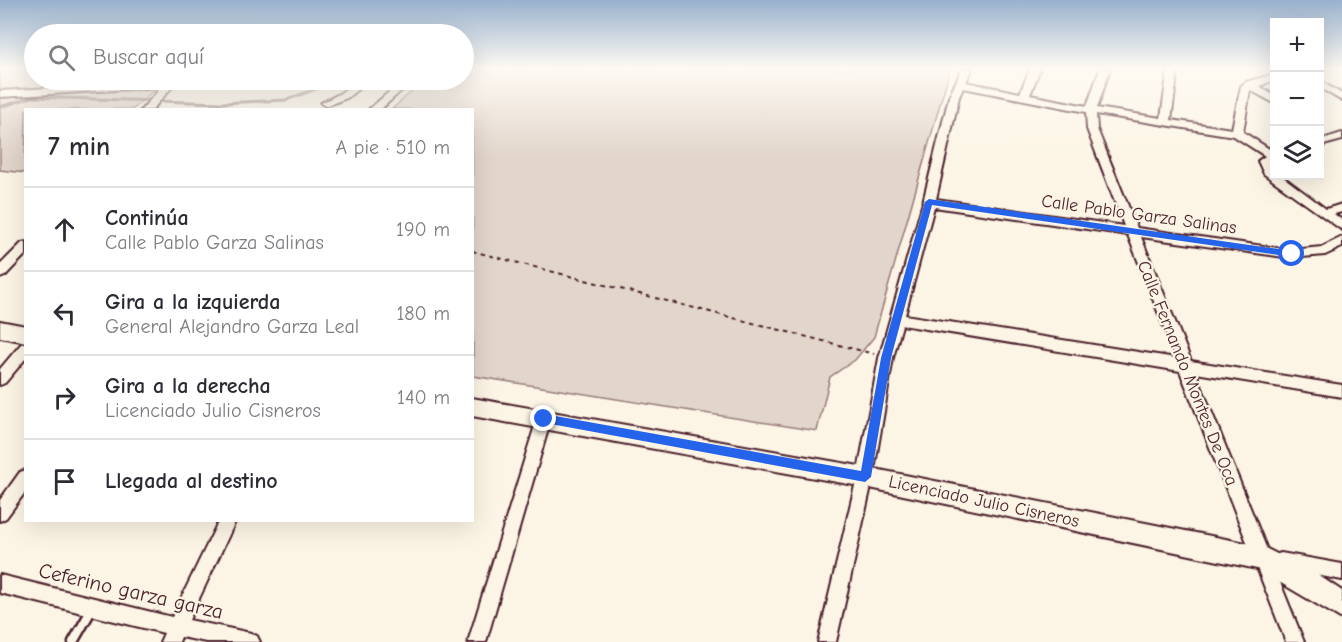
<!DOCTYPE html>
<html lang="es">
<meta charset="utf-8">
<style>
:root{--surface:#fff;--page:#f7f7f7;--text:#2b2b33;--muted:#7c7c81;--line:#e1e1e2}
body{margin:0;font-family:"Comic Neue",sans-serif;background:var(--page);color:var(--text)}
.controls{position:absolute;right:18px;top:18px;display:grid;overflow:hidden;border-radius:0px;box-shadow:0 6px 24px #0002}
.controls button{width:54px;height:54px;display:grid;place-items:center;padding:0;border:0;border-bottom:2px solid var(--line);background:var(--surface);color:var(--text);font:30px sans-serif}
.stop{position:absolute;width:18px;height:18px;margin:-14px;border:4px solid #2563eb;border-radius:50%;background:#fff}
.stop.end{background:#2563eb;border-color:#fff;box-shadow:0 2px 6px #0008}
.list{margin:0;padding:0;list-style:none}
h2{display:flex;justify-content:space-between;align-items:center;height:78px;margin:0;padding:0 24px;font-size:26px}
h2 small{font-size:20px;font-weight:400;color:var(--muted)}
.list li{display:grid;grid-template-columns:39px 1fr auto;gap:18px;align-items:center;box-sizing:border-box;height:84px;padding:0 24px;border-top:2px solid var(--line)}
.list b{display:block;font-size:22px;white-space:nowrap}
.list p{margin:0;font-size:20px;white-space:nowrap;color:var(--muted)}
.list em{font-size:20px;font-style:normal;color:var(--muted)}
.icon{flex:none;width:33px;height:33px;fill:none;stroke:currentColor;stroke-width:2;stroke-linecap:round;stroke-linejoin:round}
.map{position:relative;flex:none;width:1342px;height:642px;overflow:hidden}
.search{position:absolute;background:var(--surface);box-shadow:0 6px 24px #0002;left:24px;top:24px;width:450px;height:66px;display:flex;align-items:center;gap:15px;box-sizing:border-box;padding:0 21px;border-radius:33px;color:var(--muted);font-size:22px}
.panel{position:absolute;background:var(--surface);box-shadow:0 6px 24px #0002;left:24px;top:108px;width:450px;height:414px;border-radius:0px}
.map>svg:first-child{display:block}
.green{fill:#e2d5ca;stroke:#967a7a;stroke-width:1.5}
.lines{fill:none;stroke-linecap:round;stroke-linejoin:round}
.stream{stroke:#917474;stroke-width:3}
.lane-casing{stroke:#4a1f2b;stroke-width:13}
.street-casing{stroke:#4a1f2b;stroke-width:4}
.secondary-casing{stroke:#4a1f2b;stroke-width:4}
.path{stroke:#4a1f2b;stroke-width:2;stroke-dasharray:4.5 4.5;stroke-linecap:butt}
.lane{stroke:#fcf5e5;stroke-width:8}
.street{fill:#fcf5e5;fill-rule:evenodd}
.secondary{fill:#fcf5e5;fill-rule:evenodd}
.route{fill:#2563eb}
.labels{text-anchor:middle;stroke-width:4.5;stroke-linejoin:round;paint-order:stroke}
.street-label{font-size:18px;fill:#4a1f2b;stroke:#fcf5e5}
.near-street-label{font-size:21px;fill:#4a1f2b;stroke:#fcf5e5}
</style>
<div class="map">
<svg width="1342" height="642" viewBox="0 0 1342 642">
<rect width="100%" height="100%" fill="#fcf5e5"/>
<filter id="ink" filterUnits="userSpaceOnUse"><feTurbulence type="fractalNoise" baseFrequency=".0167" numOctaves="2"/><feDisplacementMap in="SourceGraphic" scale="12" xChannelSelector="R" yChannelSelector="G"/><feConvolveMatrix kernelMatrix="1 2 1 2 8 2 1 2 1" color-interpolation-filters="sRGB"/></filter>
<g filter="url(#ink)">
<g class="green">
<polygon points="0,69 34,69 34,80 165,80 133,109 26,110 25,173 0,170"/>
<polygon points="464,69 950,69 874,337 855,360 830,377 817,431 473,376 472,110 392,109 425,80 464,80"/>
</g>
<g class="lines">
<polyline class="stream" points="0,107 32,97 222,103 286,100 340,80"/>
<g class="lane-casing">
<polyline id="lane" points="73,642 92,609"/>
</g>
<g class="street-casing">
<g id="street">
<path d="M 962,69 L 972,69 L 966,82 L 1020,93 L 1030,69 L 1040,69 L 1030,95 L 1087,106 L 1100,69 L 1110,69 L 1097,108 L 1161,118 L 1168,69 L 1178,69 L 1171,120 L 1232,129 L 1241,86 L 1246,82 L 1274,74 L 1274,80 L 1260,86 L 1274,96 L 1274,103 L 1250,90 L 1243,132 L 1274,152 L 1274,160 L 1270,162 L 1274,176 L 1282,176 L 1326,209 L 1342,204 L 1342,212 L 1334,214 L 1342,220 L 1342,230 L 1264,174 L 1258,161 L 1265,156 L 1234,136 L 1096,114 L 1097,129 L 1137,228 L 1291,250 L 1322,247 L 1342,237 L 1342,247 L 1325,255 L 1291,258 L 1141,237 L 1191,361 L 1342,385 L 1342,397 L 1196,373 L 1304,642 L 1286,642 L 1180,371 L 902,325 L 893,358 L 873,477 L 836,642 L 818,642 L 857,477 L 879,358 L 923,202 L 949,97 ZM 963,88 L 1086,112 L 1087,129 L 1124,226 L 936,199 L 959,97 ZM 934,207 L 1128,235 L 1176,358 L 905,315 Z"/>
<polygon points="168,80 178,80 152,110 141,110 159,90 149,88 0,97 0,91 149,82 163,85"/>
<polygon points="212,80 222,80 216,84 213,83"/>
<polygon points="358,80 369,80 347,98 326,106 321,103 339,94"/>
<polygon points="403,80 413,80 380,110 368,110"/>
<polygon points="1320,81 1342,94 1342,101 1320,88"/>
<polygon points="1342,133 1342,140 1320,146 1320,140"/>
<polygon points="26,242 26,254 5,276 0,278 0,265 22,243"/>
<polygon points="26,343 26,358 5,383 0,385 0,369 21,344"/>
<polygon points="544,413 549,414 551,419 486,642 468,642 537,419 539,414"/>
<polygon points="26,470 26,491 6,518 0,521 0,500 20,472"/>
<polygon points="219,520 236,520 189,620 251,633 257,636 260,642 206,642 181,637 179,642 160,642 164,633 0,593 0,575 172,617"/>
<polygon points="1281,553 1342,564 1342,580 1275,567 1272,561 1275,555"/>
</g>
</g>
<g class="secondary-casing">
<g id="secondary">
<polygon points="0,321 26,326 26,342 0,337"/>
<polygon points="472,398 865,467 1261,546 1315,573 1342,591 1342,619 1257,569 865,487 472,416"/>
</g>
</g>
<polyline class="path" points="472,251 874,354"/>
<use href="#lane" class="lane"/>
<use href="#street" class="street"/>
<use href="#secondary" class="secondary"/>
</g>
</g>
<linearGradient id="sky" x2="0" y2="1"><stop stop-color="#98b1cd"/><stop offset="0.43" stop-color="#fefaf3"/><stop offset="1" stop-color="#fefaf3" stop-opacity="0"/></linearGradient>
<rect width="1342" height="159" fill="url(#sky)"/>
<polygon class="route" points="929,199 1292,251 1296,254 1292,257 932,205 891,358 871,477 865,482 540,422 539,419 544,414 861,471 881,358 925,202"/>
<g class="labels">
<g class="street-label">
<text transform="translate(1139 214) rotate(8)" y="6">Calle Pablo Garza Salinas</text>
<text transform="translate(1188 373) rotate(68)" y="6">Calle Fernando Montes De Oca</text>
<text transform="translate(984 501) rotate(12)" y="6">Licenciado Julio Cisneros</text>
</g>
<g class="near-street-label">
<text transform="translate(131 591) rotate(13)" y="7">Ceferino garza garza</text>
</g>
</g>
</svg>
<div class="controls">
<button>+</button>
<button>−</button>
<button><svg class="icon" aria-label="layers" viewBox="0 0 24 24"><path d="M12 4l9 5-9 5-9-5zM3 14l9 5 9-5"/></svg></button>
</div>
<div class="stop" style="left:1292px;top:254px"></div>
<div class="stop end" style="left:544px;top:419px"></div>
<div class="search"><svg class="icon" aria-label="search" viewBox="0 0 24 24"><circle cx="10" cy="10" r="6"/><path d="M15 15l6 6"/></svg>Buscar aquí</div>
<section class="panel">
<h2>7 min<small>A pie · 510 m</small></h2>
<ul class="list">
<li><svg class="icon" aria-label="ahead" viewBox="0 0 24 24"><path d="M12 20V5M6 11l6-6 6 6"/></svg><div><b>Continúa</b><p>Calle Pablo Garza Salinas</p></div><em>190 m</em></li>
<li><svg class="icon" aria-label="left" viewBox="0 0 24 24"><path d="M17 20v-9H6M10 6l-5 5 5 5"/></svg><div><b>Gira a la izquierda</b><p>General Alejandro Garza Leal</p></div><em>180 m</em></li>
<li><svg class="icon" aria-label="right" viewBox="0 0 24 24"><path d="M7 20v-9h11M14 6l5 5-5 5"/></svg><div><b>Gira a la derecha</b><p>Licenciado Julio Cisneros</p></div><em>140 m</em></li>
<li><svg class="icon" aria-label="arrive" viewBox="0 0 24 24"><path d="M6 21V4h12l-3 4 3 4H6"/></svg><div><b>Llegada al destino</b></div></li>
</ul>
</section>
</div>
